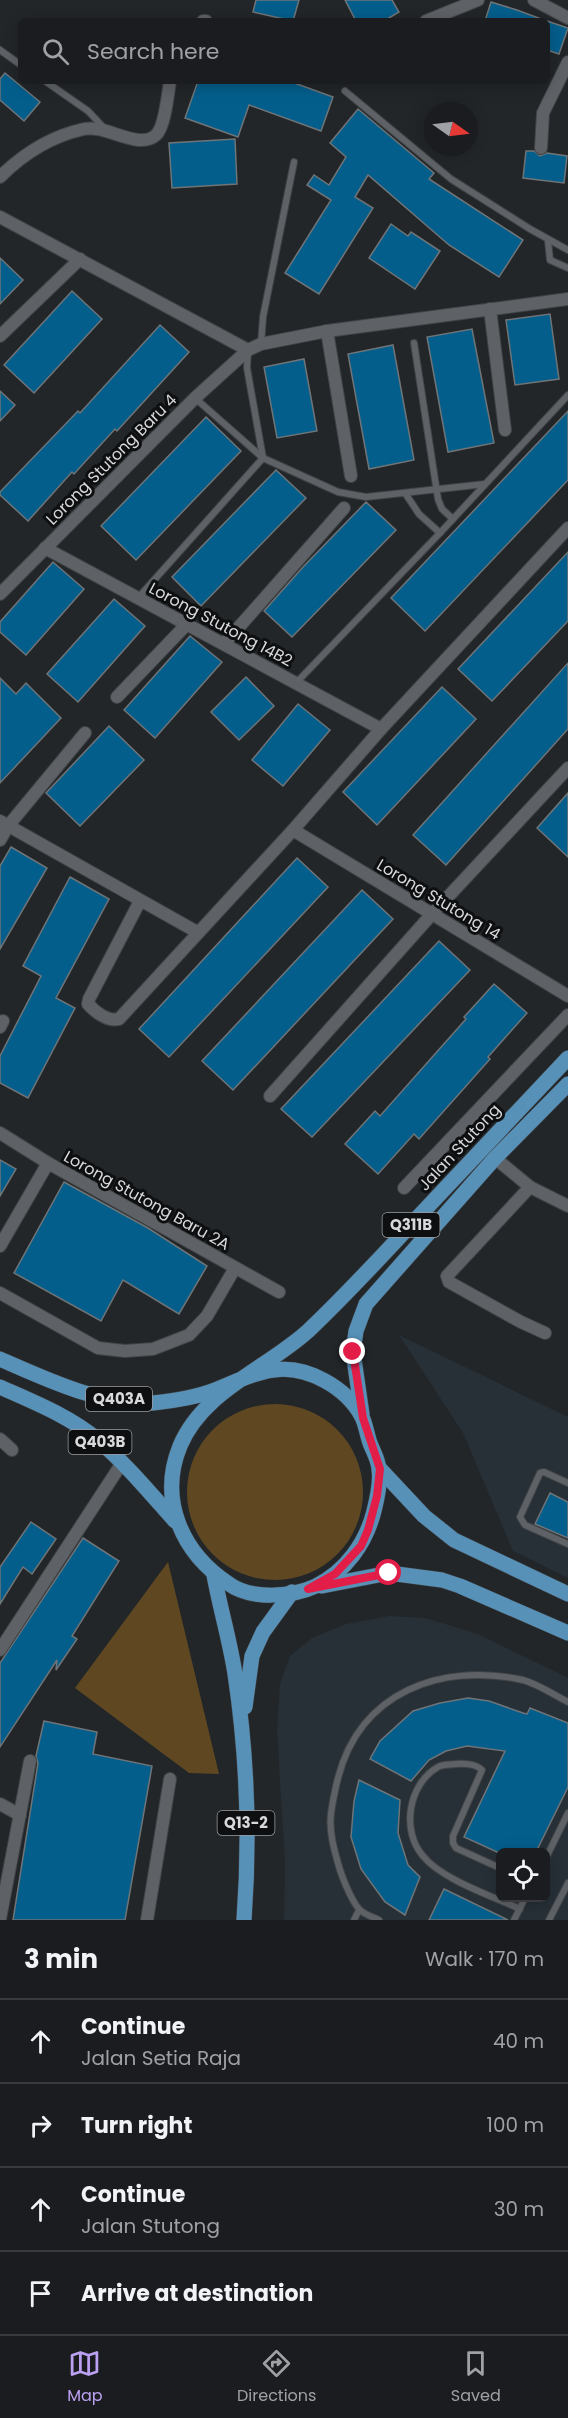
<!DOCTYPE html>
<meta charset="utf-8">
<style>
:root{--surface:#1a1c1f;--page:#232528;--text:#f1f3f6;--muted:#9fa1a4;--line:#383a3d;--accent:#bca0f2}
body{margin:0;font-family:Poppins,sans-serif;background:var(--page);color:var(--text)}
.controls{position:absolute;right:18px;bottom:18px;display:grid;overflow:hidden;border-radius:9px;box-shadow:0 3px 15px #0003}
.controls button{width:54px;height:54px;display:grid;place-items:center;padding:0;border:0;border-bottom:2px solid var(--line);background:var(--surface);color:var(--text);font:30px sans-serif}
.compass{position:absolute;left:424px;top:102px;width:54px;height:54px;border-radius:50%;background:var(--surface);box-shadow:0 3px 15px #0003;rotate:104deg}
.stop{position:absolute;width:18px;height:18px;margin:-14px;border:4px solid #e11d48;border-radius:50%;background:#fff}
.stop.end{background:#e11d48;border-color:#fff;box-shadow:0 2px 6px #0008}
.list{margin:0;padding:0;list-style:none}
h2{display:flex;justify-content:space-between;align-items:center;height:78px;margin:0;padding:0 24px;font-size:26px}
h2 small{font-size:20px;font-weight:400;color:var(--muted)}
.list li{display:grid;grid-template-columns:39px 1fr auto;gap:18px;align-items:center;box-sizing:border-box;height:84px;padding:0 24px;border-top:2px solid var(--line)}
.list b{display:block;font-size:22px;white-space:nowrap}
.list p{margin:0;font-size:20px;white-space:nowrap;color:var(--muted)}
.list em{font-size:20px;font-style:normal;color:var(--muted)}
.icon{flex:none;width:33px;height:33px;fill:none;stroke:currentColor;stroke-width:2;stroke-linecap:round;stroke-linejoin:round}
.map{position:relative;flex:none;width:568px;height:1920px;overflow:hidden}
.search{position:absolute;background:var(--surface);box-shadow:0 3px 15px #0003;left:18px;right:18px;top:18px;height:66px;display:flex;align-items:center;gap:15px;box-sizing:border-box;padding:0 21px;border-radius:9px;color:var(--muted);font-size:22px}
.sheet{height:414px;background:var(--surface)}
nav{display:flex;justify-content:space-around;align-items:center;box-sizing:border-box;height:84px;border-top:2px solid var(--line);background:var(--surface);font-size:16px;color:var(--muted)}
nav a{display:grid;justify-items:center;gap:3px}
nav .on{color:var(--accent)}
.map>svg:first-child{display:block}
.built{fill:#273037;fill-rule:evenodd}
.green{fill:#5f4821}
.building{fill:#045e8c;stroke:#6f7477;stroke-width:1.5}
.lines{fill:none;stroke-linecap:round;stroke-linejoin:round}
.lane-casing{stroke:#414446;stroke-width:8}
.street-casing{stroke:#414446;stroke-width:14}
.primary-casing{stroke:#414446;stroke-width:16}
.lane{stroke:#5e6266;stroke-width:6}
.street{stroke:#5e6266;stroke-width:12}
.primary{stroke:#5891b8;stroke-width:15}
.route{stroke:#e11d48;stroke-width:8}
.labels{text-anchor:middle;stroke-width:6;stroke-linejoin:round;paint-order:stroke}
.shield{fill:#0d0f10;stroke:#9a9c9e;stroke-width:1.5}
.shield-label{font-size:15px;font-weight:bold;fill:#d7d9db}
.street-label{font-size:16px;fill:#d7d9db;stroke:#0d0f10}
</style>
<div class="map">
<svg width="568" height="1920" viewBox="0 0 568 1920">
<rect width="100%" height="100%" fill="#222629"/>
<g class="built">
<polygon points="399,1335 568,1417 568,1578 513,1551 463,1433"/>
<path d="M 389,1616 L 425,1618 L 478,1634 L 568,1678 L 568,1920 L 284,1920 L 285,1864 L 277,1730 L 280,1684 L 290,1656 L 312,1638 L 346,1624 ZM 500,1852 L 546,1852 L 546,1898 L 500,1898 Z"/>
</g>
<g class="green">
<circle cx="275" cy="1492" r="88"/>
<polygon points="168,1562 219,1774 189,1773 75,1688"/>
</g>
<g class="building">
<polygon points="256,0 299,0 293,21 253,12"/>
<polygon points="345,0 392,0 399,12 384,21 356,21"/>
<polygon points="491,2 517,10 541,19 540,21 485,21"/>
<polygon points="547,21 568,28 559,54 547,50"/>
<polygon points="5,73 40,102 24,121 0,100 0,79"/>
<polygon points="198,81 289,81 333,97 321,131 249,105 238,137 185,118"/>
<polygon points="358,109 434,173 429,179 523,240 499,277 449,245 368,175 355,197 373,208 319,294 285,273 331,200 307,185 314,175 329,185 346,157 330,143"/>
<polygon points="235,139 237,184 172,188 169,143"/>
<polygon points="526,151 534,151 540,156 547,153 567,156 564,183 523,178"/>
<polygon points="391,224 408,236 411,232 440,251 415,289 369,258"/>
<polygon points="0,258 23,280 0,304"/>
<polygon points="72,291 102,319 34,393 4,365"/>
<polygon points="550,314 559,379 515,385 506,320"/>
<polygon points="160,325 189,352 117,431 115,429 74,474 72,472 28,521 0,495 0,492 78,411 80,413"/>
<polygon points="472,329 494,443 448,452 427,337"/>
<polygon points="393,345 414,460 369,469 348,354"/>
<polygon points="304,359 317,431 277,438 264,367"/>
<polygon points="0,391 15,405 0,421"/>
<polygon points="568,411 568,480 425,631 391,598"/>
<polygon points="206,417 241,451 136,560 101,526"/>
<polygon points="276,470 306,498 201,606 172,577"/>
<polygon points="366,502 396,530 292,637 264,611 303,567"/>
<polygon points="568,552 568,621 492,701 458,669"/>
<polygon points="53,562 84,589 26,655 0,632 0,622"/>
<polygon points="114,599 145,626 78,702 47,674"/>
<polygon points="190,636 222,662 155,738 124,710"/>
<polygon points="568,663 568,729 446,865 413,835"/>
<polygon points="246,677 274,706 239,740 211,712"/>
<polygon points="0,678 16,694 26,683 61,718 0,783"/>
<polygon points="442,687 476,719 377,825 343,792"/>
<polygon points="298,704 330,730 283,786 252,760"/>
<polygon points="109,726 144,760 80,826 46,793"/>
<polygon points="568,793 568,857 537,828"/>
<polygon points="11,847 47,868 0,949 0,866"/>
<polygon points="297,858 328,887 169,1057 139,1029"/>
<polygon points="70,877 109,899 56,998 75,1008 28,1098 0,1083 0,1056 41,976 23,966"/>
<polygon points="362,890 393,919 233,1090 202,1061"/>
<polygon points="439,941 470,970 312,1137 281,1109"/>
<polygon points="494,984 527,1013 488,1057 490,1059 419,1139 414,1134 378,1174 345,1144 375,1111 380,1116 466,1019 464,1017"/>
<polygon points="0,1160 16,1169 0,1196"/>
<polygon points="64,1182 148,1228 207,1266 179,1314 123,1280 101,1321 14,1273"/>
<polygon points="550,1493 568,1502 568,1538 535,1524"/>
<polygon points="31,1522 56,1539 32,1574 23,1567 0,1604 0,1567"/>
<polygon points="83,1538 119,1561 72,1636 77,1639 56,1670 57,1660 0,1747 0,1663"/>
<polygon points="468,1698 489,1701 523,1713 527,1714 530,1708 568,1723 568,1787 536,1852 497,1852 464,1837 505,1751 467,1746 446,1751 429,1760 411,1781 370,1759 380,1741 413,1711 440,1703"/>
<polygon points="44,1721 97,1732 93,1754 152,1766 125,1920 13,1920 38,1763 36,1756"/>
<polygon points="359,1780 400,1800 398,1833 408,1865 420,1877 405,1915 385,1902 361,1869 351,1837 354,1801"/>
<polygon points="444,1889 508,1920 429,1920"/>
</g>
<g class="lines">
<g class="lane-casing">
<g id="lane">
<polyline points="0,50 21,65"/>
<polyline points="45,81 88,111 105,129"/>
<polyline points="345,91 451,179 530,229 568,250"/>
<polyline points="548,241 550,260 568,268"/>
<polyline points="414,343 438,499 442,509 453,519"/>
<polyline points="261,344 263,317 294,162"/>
<polyline points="195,398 263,458 338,492 366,497 485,484"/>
<polyline points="405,493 419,514 440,533"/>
<polyline points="138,598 263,458 247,368 248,350"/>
<polyline points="296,683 440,533 568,395"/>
<polyline points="568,1483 544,1472 540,1473 520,1517 525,1525 568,1544"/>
<polyline points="546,1858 568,1813"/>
<path d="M 500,1868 L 456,1848 L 453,1843 L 453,1836 L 482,1770 C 476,1764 464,1763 456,1764 C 450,1765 443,1764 438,1767 C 408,1784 401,1831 423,1856 C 441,1879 492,1896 520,1909"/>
<polyline points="354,1920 359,1910"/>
<path d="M 379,1920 C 373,1917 363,1914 359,1909 C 351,1900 341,1875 338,1863 C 327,1827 329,1815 338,1778 C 360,1692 441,1662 523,1680 C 538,1684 554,1695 568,1702"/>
<polyline points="514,1920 525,1898"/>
<polyline points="549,1920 568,1883"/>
</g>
</g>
<g class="street-casing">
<g id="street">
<polyline points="534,0 568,18"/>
<polyline points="203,21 206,21"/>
<polyline points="426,21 478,0"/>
<polyline points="541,148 543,113 568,62"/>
<path d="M 0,177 C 23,154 52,136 84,129 C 106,124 139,151 156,135 C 165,127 168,93 170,81"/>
<polyline points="0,217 248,350"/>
<polyline points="490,309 505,430"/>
<polyline points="327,331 351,476"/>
<polyline points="0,336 80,259"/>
<polyline points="45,548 381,729"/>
<polyline points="0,594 195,398 248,350 261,344 327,331 568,299"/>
<polyline points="224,644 344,508"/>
<polyline points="117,697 187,624"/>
<polyline points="0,821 197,932"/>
<polyline points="293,830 568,996"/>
<polyline points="0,840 8,826 85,733"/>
<path d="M 140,901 L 89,999 L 88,1004 C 95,1012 108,1022 119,1019 L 293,830 L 381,729 L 568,528"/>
<polyline points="0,1027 3,1021"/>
<polyline points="270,1096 432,914 568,768"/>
<polyline points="0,1133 48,1163 279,1292"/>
<polyline points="495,1158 530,1187 568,1206"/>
<polyline points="530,1187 447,1276 449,1282 521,1322 545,1333"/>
<polyline points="404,1188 568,1015"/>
<polyline points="0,1246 48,1163"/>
<polyline points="0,1293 98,1348 125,1351 153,1349 189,1335 207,1316 235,1268"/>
<polyline points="0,1439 12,1450"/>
<polyline points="0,1650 122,1463"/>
<polyline points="0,1804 20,1815"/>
<polyline points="0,1919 30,1761"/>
<polyline points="147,1920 170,1779"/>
</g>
</g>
<g class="primary-casing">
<g id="primary">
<path d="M 0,1359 C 48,1380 100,1405 153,1403 C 172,1401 197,1397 215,1390 C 233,1383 254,1372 274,1370 C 307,1365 347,1388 362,1417 C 366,1425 367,1435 370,1443 C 373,1451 379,1461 379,1470 C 381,1482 377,1499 374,1511 C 366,1543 346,1571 316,1586 C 292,1597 251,1600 229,1584 C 182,1553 158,1500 180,1446 C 203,1391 266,1369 308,1331 C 346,1295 384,1254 420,1215 C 469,1163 519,1110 568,1058"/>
<path d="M 0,1387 C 34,1402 69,1416 98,1440 C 126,1464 150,1493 175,1521"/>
<polyline points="362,1414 353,1352 356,1331 366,1304 495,1158 568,1084"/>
<polyline points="380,1469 424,1516 454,1540 568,1594"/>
<path d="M 214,1575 C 220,1608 230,1641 235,1674 C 247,1754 250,1839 244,1920"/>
<polyline points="322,1586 389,1573 442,1580 460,1586 568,1633"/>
<polyline points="245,1707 252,1656 263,1632 292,1592"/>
</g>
</g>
<use href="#lane" class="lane"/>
<use href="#street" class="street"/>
<use href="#primary" class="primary"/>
</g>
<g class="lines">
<polyline class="route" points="353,1352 363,1418 380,1469 377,1496 368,1530 361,1546 335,1574 308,1589 389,1573"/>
</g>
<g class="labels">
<g class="shield">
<rect x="382.5" y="1213" width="57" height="24" rx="4.5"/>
<rect x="86" y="1387" width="66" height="24" rx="4.5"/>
<rect x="68.5" y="1430" width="63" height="24" rx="4.5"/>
<rect x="217.5" y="1811" width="57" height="24" rx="4.5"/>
</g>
<g class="shield-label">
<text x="411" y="1230">Q311B</text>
<text x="119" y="1404">Q403A</text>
<text x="100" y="1447">Q403B</text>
<text x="246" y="1828">Q13-2</text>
</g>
<g class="street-label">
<text transform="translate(111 459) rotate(-45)" y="6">Lorong Stutong Baru 4</text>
<text transform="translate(221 624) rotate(28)" y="6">Lorong Stutong 14B2</text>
<text transform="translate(439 899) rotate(31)" y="6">Lorong Stutong 14</text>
<text transform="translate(459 1147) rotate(-47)" y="6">Jalan Stutong</text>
<text transform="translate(147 1200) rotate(29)" y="6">Lorong Stutong Baru 2A</text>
</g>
</g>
</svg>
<div class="controls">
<button><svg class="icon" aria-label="locate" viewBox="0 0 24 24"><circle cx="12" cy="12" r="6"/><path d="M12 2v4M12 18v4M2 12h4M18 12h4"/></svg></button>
</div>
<svg class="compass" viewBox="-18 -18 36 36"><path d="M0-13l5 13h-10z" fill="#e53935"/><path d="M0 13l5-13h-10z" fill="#9fa1a4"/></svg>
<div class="stop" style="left:389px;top:1573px"></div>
<div class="stop end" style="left:353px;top:1352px"></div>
<div class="search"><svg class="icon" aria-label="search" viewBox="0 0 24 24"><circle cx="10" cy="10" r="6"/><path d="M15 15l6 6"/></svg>Search here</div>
</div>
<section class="sheet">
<h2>3 min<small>Walk · 170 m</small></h2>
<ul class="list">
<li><svg class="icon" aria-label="ahead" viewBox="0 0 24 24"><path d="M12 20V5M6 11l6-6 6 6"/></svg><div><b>Continue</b><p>Jalan Setia Raja</p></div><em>40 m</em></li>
<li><svg class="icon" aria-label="right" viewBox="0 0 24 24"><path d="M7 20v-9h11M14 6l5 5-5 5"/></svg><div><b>Turn right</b></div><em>100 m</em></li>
<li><svg class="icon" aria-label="ahead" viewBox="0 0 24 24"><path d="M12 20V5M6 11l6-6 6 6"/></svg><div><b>Continue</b><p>Jalan Stutong</p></div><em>30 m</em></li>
<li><svg class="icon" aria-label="arrive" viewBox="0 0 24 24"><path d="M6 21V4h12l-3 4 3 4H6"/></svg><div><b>Arrive at destination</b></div></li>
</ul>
</section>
<nav>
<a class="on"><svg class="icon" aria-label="map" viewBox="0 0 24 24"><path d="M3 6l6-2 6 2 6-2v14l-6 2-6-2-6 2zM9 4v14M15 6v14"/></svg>Map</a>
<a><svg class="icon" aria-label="directions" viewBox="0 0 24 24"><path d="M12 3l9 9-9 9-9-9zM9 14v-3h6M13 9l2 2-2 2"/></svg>Directions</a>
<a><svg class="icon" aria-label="saved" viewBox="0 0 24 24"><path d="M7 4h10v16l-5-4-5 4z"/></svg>Saved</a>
</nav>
